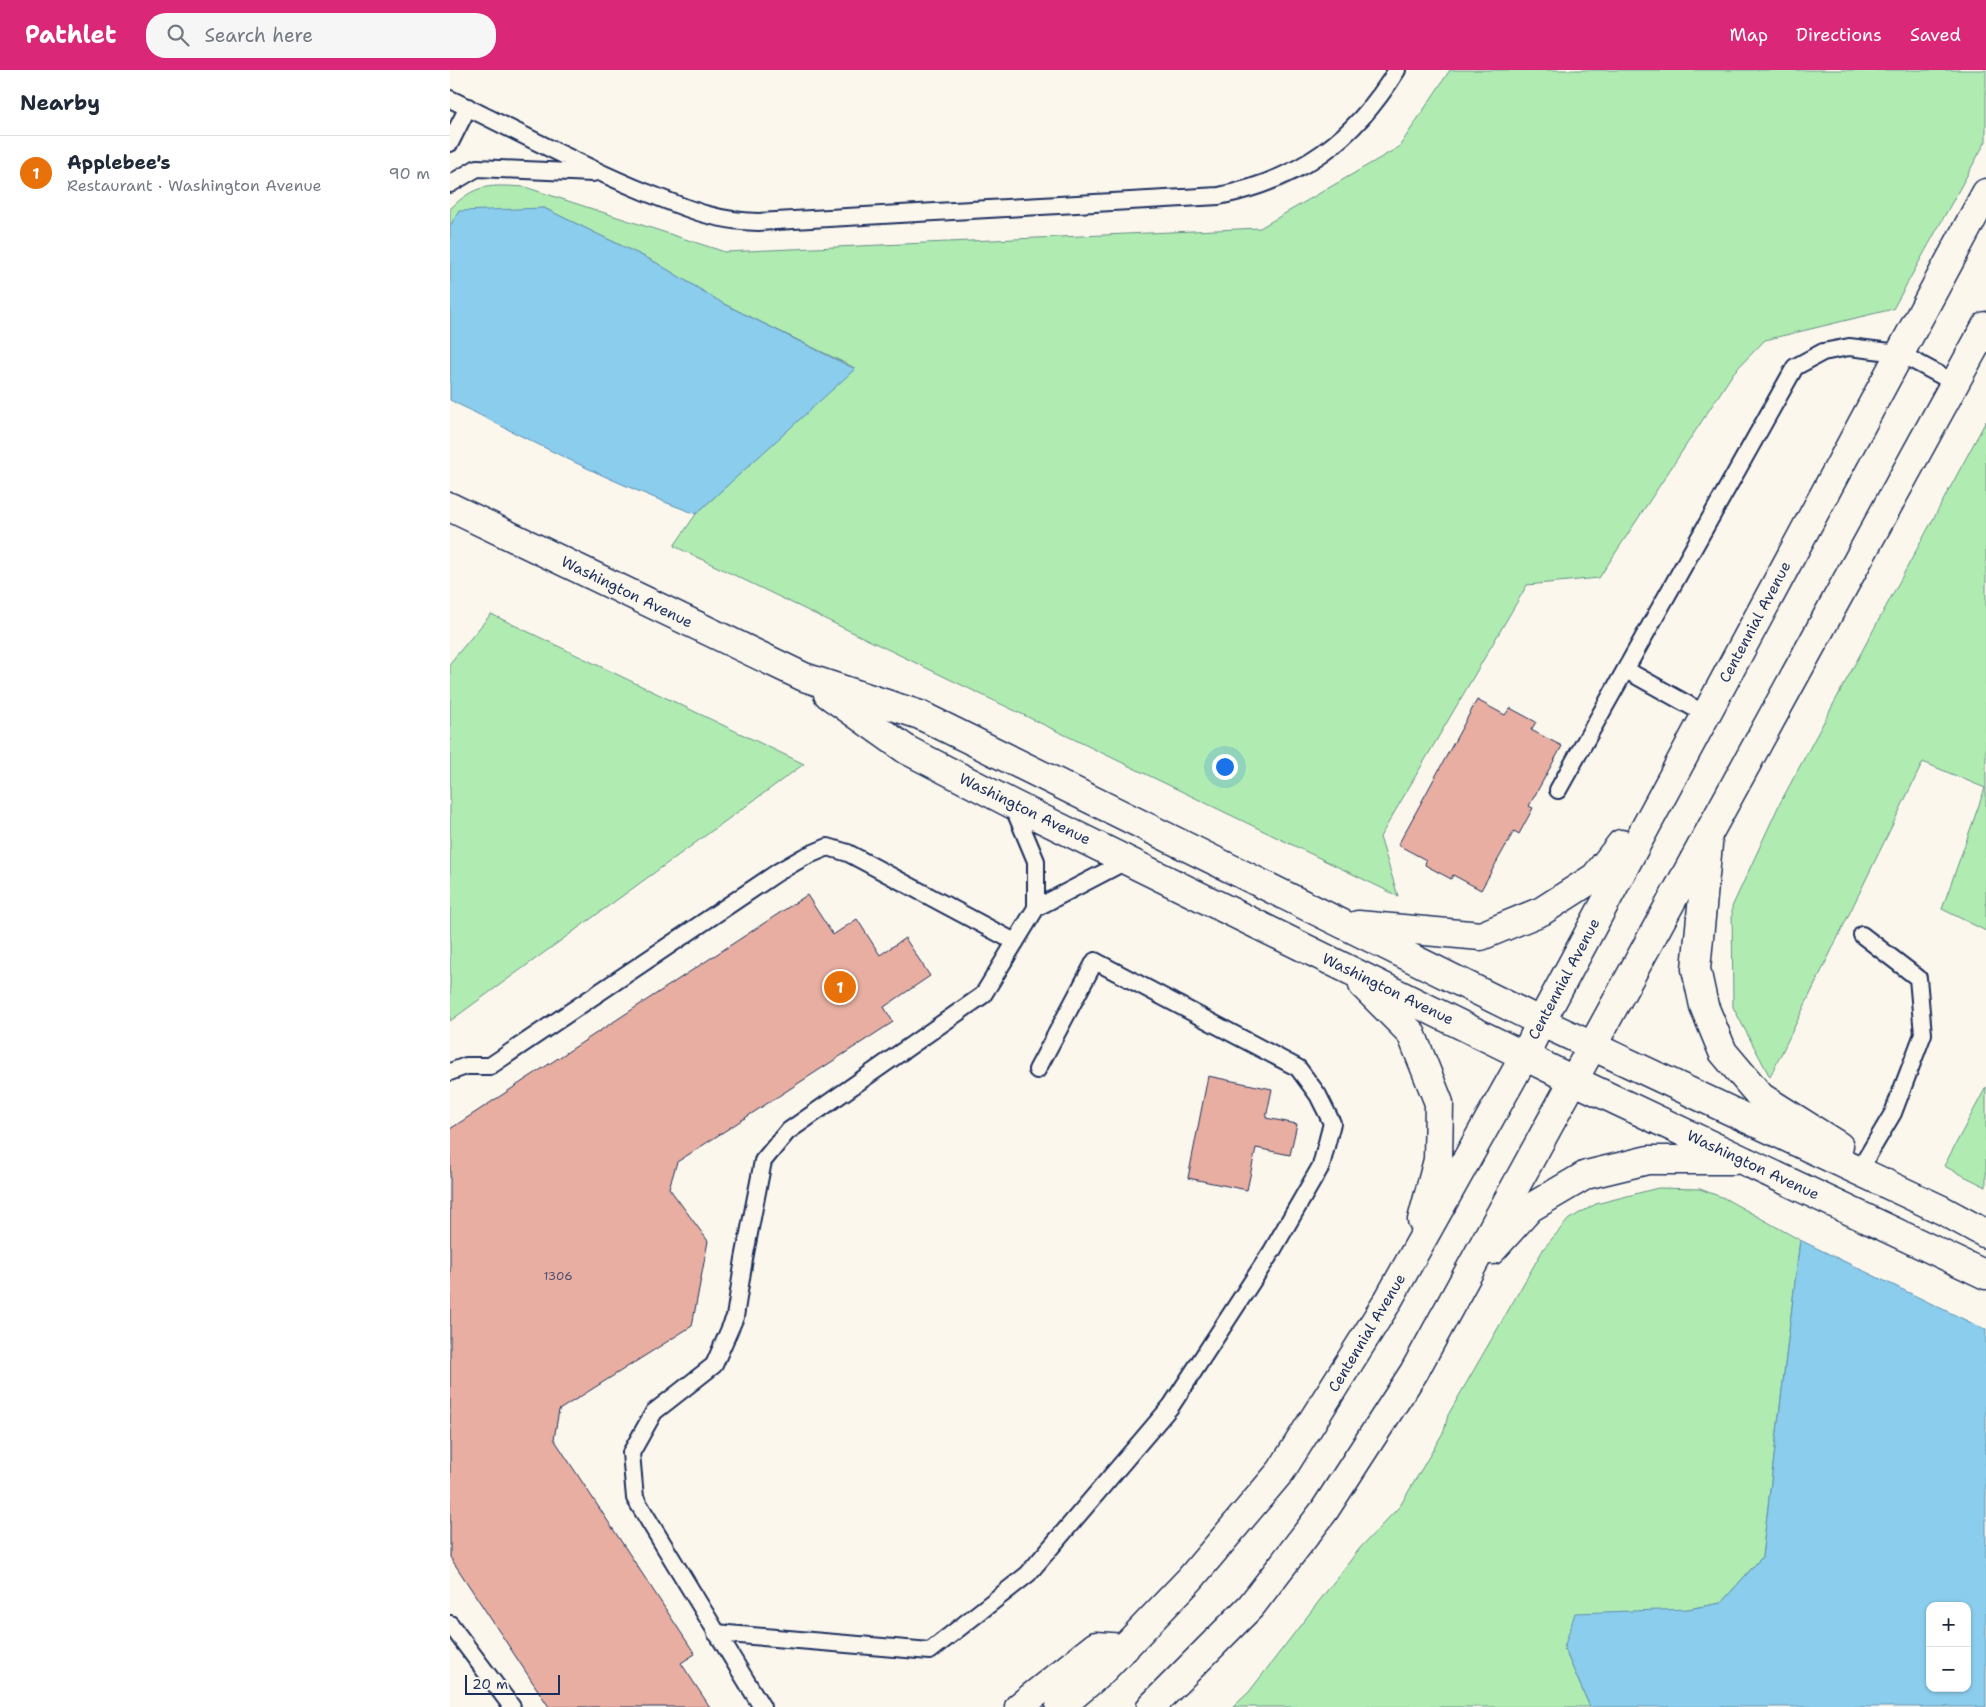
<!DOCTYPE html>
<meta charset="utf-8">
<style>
:root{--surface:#fff;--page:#f6f6f7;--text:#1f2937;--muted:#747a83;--line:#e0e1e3;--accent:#db2777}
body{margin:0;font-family:"Shantell Sans",sans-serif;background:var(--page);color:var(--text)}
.controls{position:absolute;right:15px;bottom:15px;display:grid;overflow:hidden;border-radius:10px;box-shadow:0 1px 4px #0004}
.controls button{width:45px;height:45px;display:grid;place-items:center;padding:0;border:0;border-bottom:1px solid var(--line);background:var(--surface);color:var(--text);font:25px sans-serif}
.scale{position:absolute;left:15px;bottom:12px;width:95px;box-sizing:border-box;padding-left:5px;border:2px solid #1b2f5e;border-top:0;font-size:14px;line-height:18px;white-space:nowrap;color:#1b2f5e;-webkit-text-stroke:4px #fbf7ec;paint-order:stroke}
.you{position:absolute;left:774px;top:696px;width:18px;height:18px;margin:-12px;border:4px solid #fff;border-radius:50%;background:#1a73e8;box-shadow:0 0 0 8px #1a73e833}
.badge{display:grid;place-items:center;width:32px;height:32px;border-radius:50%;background:var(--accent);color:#fff;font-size:16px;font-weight:700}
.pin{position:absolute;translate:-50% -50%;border:2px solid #fff;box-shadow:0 1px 5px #0006}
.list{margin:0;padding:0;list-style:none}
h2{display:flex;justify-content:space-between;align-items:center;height:65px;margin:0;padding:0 20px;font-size:21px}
h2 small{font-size:16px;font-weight:400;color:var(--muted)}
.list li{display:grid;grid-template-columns:32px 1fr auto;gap:15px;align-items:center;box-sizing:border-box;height:75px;padding:0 20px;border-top:1px solid var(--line)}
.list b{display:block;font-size:19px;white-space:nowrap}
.list p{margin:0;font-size:16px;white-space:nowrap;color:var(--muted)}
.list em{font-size:16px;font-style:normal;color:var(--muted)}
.icon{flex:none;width:28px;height:28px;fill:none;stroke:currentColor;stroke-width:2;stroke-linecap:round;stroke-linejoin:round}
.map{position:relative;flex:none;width:1536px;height:1637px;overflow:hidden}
header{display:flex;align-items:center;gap:30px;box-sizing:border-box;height:70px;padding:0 25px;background:var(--accent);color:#fff}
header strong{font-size:24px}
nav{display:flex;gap:28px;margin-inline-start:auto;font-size:18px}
.search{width:350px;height:45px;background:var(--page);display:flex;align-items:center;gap:12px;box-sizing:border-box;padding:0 18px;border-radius:20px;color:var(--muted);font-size:19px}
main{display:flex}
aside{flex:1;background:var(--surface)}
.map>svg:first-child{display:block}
.green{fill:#b0ecb1;stroke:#668e88}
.water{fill:#8bcdec;stroke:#5e8eb3;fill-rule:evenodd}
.building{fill:#e7aea1;stroke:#1b2f5e}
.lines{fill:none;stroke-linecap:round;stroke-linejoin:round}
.service-casing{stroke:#1b2f5e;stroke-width:20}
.secondary-casing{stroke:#1b2f5e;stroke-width:31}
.service{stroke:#fbf7ec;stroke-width:16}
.secondary{stroke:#fbf7ec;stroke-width:28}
.labels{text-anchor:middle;stroke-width:4;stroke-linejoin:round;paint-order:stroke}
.number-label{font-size:12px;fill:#4e4f6f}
.street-label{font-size:15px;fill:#1b2f5e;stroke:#fbf7ec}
</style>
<header>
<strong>Pathlet</strong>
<div class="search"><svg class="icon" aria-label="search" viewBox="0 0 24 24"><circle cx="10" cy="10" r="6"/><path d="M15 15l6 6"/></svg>Search here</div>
<nav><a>Map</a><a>Directions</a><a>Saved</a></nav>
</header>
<main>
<aside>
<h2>Nearby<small></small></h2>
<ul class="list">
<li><span class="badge" style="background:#e8710a">1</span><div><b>Applebee's</b><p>Restaurant · Washington Avenue</p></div><em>90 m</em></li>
</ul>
</aside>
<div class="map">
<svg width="1536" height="1637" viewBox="0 0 1536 1637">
<rect width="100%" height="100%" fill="#fbf7ec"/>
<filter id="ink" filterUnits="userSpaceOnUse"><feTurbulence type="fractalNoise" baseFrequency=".02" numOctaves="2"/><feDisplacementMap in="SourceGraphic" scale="10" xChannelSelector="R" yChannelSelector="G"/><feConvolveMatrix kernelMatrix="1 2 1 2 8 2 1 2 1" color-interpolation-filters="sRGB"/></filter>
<g filter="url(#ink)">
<g class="green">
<path d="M 1000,0 L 1536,0 L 1536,71 L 1443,239 L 1315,270 L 1284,302 L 1149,508 L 1077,515 L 930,767 L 948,826 L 224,476 L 246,444 L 405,298 L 274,234 L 205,192 L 94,138 L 0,156 L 0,139 C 26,113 40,115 75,117 L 275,182 L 810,158 L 949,77 Z"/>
<polygon points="1536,351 1536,861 1492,839 1535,718 1473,692 1320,1007 1283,937 1282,837 1329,735"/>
<polygon points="41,544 354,694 0,951 0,593"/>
<polygon points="1536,1017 1536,1117 1494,1096"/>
<polygon points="1208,1118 1250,1119 1274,1128 1350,1170 1312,1487 1271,1533 1238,1539 1114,1578 1140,1637 783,1637 799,1622 910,1478 950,1436 994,1361 998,1345 1094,1178 1119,1149 1146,1134"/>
</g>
<g class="water">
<path d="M 94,138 L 205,192 L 274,234 L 405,299 L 246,444 C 161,413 81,371 0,330 L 0,156 L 9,141 Z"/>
<path d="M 1350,1170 L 1536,1260 L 1536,1637 L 1140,1637 L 1114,1578 L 1125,1543 L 1238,1539 L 1271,1533 L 1312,1487 ZM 1480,1536 L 1517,1536 L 1517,1618 L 1480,1618 Z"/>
</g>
<g class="building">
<polygon points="1027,630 1055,645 1060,638 1086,652 1081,660 1112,676 1079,736 1083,738 1069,764 1064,761 1031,820 1003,805 1001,809 975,795 976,790 948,775"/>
<polygon points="357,825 383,865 407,849 430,885 455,868 480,906 434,937 443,952 227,1092 219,1118 258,1171 242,1256 109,1340 104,1369 245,1584 231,1593 260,1637 99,1637 0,1487 0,1059"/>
<polygon points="758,1006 822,1019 816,1048 847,1054 840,1085 806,1078 797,1120 738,1108"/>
</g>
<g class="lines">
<g class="service-casing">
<g id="service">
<path d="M 0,29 C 65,60 128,95 195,122 C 236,138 263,151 308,152 L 769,126 C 851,109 904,70 947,0"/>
<polyline points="0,73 18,37"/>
<polyline points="0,114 27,98 143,103"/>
<polyline points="1176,600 1255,644"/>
<polyline points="1108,720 1345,297 1373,282 1399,277 1449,283 1505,313"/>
<polyline points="586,838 678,790"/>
<polyline points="1412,865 1468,908 1473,964 1443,1043 1414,1092"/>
<polyline points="0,1002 16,996 40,996 328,802 354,787 378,777 398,783 565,872"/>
<polyline points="0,1554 62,1637"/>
<polyline points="266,1563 480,1581 578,1504 721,1336 822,1181 871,1096 882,1053 868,1025 848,998 645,891 587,1000"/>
<polyline points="312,1637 185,1428 181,1383 204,1342 264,1295 285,1247 294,1189 313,1091 337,1062 533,925 586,838 586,791 562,734"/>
</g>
</g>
<g class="secondary-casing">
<g id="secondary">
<polyline points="0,437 354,607 470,645 1091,952 1492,1140 1536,1164"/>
<polyline points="378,624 457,680 562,734 1123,1010 1536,1205"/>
<polyline points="1258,774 1246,899 1254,936 1273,982 1311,1027 1389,1076"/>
<polyline points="908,855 1031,866 1092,841 1145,807 1171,774"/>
<polyline points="913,915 961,963 989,1033 988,1090 972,1150"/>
<polyline points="1042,1180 1080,1138 1136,1105 1198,1090 1284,1090"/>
<polyline points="569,1637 646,1576 675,1578"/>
<polyline points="610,1637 650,1603 740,1509 831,1401 936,1234 1074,987 1091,952 1536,123"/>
<polyline points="701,1637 801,1536 874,1441 964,1302 1536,256"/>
</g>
</g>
<use href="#service" class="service"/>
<use href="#secondary" class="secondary"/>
</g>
</g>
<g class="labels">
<g class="number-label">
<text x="108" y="1210">1306</text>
</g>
<g class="street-label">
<text transform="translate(177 522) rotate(26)" y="5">Washington Avenue</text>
<text transform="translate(1305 552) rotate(-62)" y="5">Centennial Avenue</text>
<text transform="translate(575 739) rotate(26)" y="5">Washington Avenue</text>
<text transform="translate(1114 909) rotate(-62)" y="5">Centennial Avenue</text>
<text transform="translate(938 919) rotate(26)" y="5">Washington Avenue</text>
<text transform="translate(1303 1095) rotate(25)" y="5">Washington Avenue</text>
<text transform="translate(917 1263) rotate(-59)" y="5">Centennial Avenue</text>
</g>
</g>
</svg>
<div class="controls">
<button>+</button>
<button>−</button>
</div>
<div class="scale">20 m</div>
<div class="you"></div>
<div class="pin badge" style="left:390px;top:917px;background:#e8710a">1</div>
</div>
</main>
